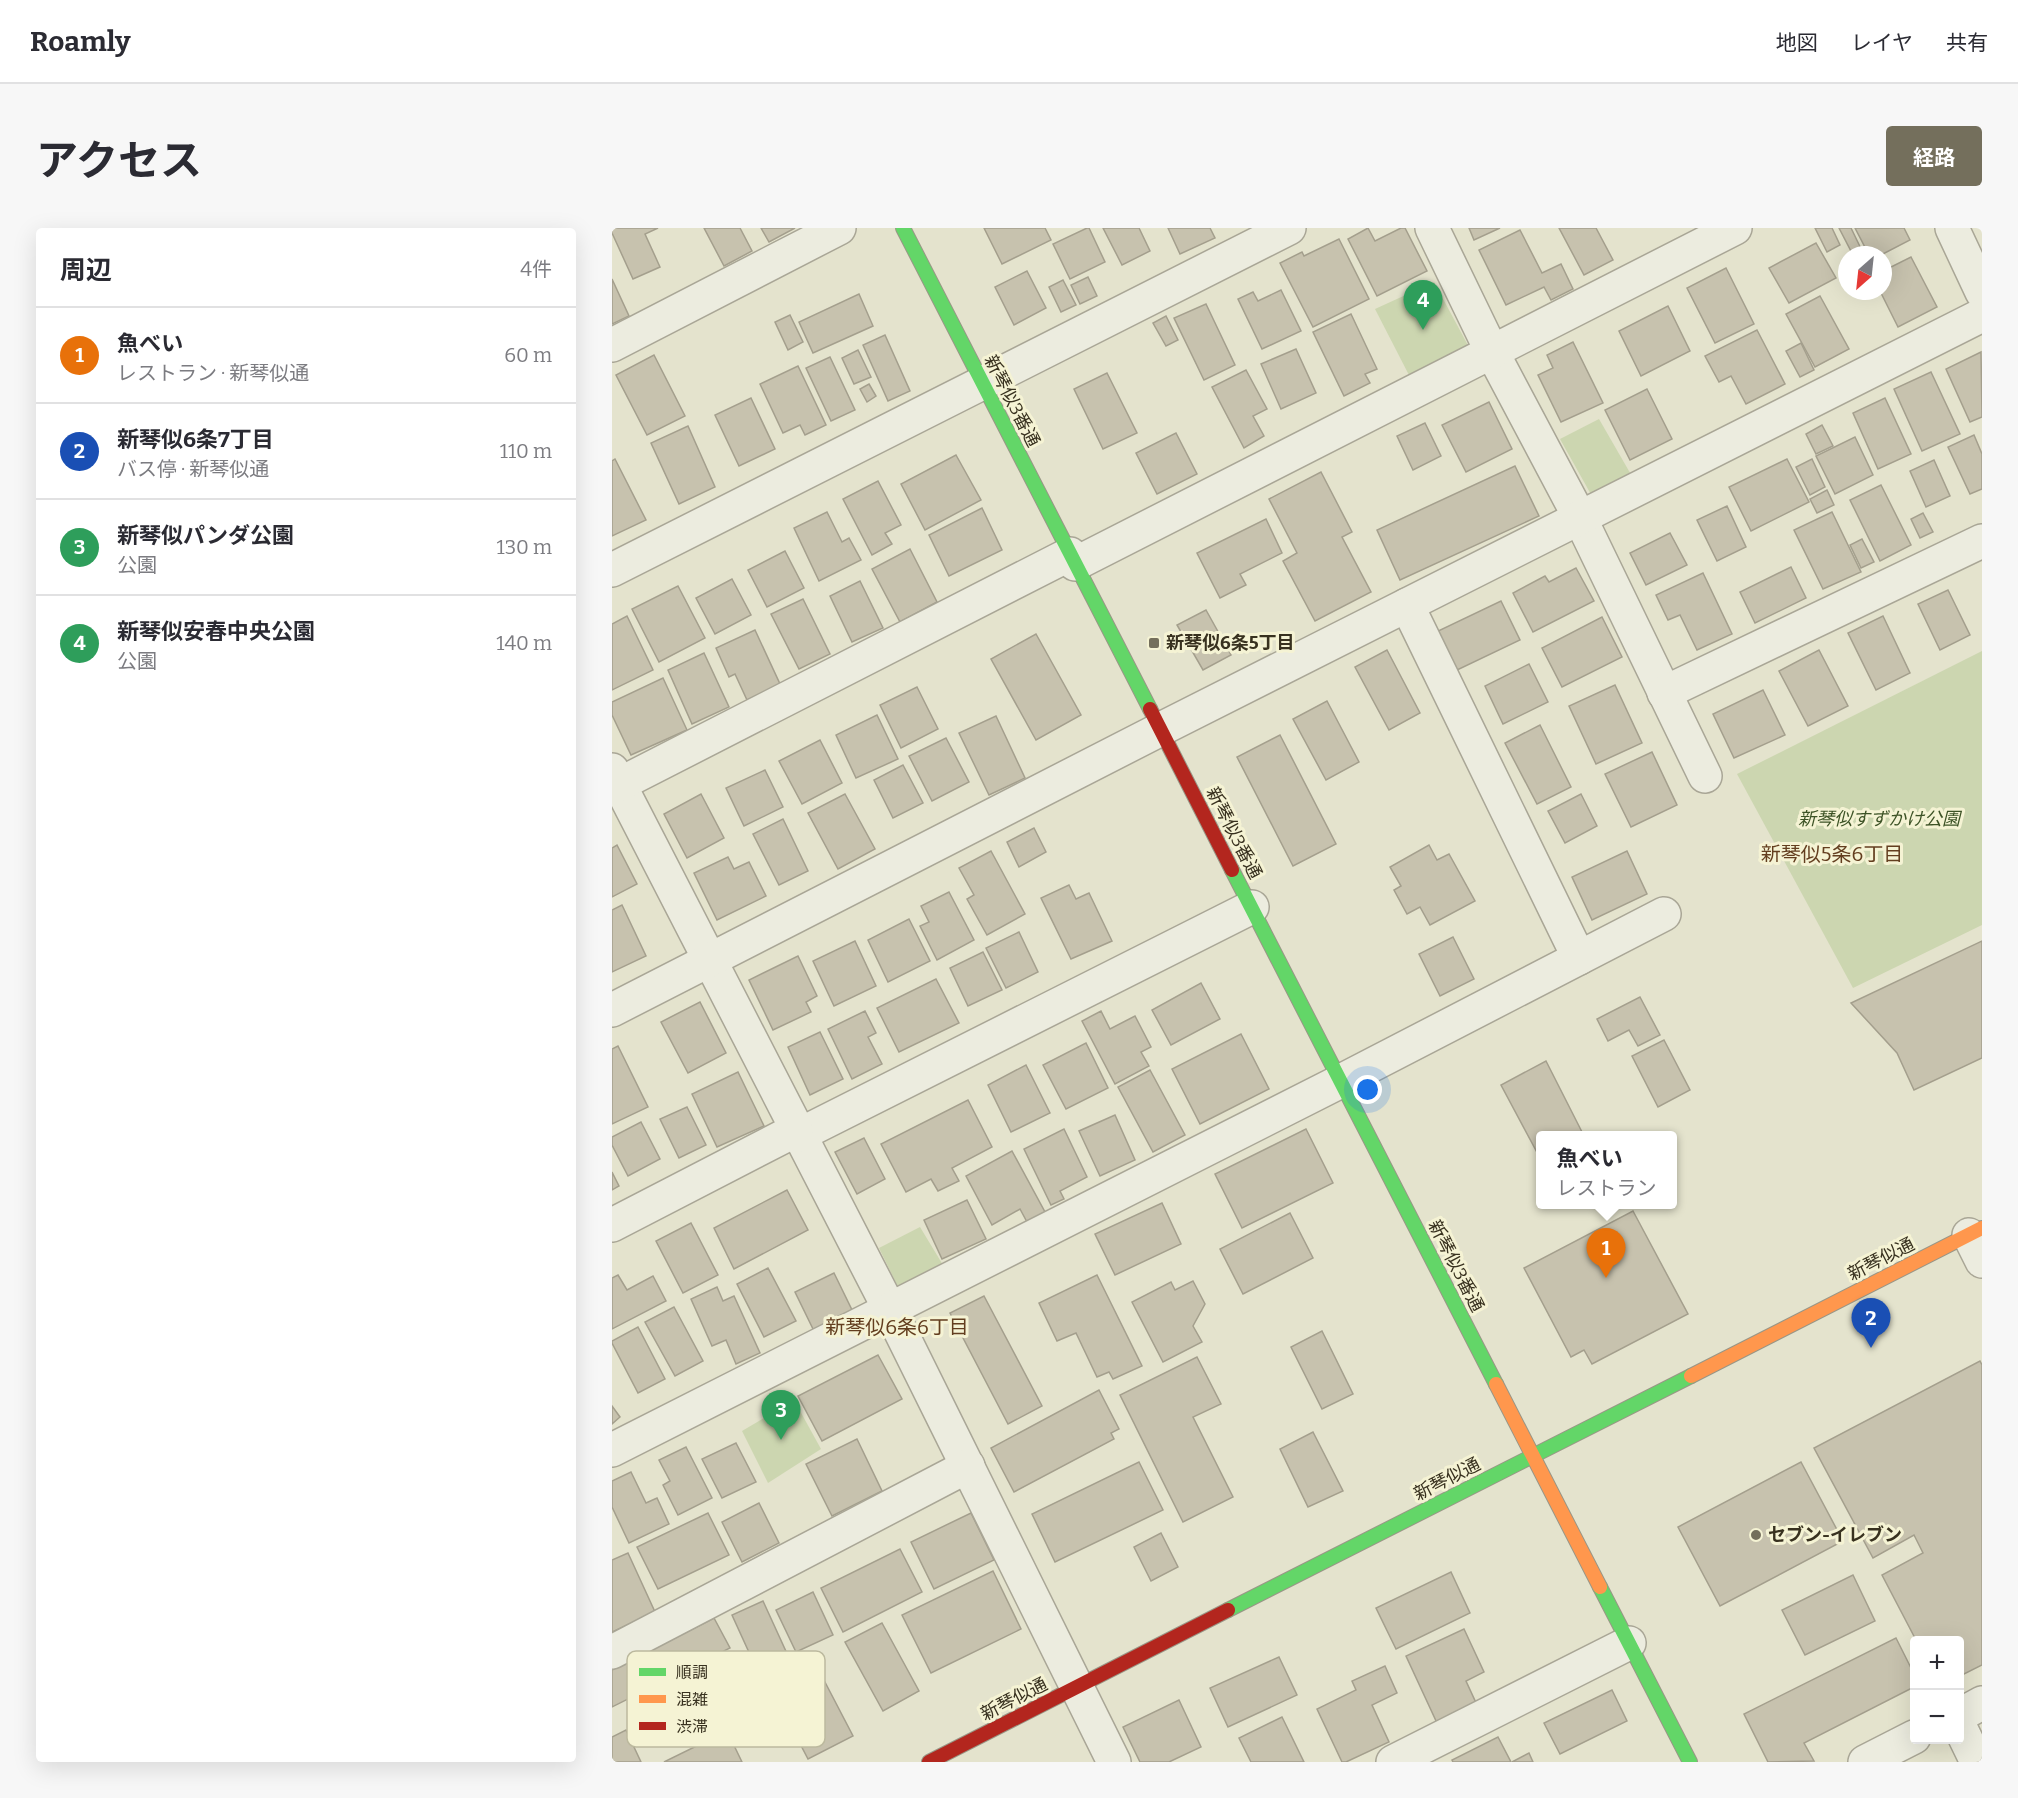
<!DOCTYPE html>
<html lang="ja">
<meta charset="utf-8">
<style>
:root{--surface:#fff;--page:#f7f7f7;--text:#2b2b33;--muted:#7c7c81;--line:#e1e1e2;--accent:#746f5c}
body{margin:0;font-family:Bitter,"Noto Sans JP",serif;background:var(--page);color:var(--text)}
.controls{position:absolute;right:18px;bottom:18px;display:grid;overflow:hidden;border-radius:6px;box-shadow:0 6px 24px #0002}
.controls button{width:54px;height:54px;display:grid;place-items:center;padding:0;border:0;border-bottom:2px solid var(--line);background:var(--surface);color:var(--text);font:30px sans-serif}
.compass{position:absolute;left:1226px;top:18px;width:54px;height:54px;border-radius:50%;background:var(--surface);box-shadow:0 6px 24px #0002;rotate:207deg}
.you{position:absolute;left:756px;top:862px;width:21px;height:21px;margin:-15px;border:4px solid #fff;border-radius:50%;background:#1a73e8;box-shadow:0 0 0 9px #1a73e833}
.badge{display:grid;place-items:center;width:39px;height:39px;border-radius:50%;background:var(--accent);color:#fff;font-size:20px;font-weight:700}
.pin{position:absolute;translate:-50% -50px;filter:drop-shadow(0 2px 3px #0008)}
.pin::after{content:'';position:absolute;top:32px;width:21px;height:18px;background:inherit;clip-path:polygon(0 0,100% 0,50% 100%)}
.popup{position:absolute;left:924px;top:903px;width:141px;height:78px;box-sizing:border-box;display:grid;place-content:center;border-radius:6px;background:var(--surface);filter:drop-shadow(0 2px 4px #0005);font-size:20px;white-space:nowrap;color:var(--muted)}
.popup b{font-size:22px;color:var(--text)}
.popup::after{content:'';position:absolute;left:50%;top:100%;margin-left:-12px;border:12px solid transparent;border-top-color:var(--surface)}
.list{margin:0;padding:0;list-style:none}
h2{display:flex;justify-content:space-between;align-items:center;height:78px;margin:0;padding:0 24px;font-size:26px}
h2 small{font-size:20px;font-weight:400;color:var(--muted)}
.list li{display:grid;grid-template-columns:39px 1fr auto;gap:18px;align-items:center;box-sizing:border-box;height:96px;padding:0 24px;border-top:2px solid var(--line)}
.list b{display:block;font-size:22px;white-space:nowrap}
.list p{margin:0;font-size:20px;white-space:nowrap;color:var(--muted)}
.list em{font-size:20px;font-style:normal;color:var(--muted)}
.map{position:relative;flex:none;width:1370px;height:1534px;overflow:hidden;border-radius:6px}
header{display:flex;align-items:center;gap:36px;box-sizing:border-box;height:84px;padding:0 30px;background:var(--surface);border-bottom:2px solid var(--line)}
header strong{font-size:28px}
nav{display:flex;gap:33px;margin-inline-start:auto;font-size:21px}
.intro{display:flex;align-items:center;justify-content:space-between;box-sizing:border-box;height:144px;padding:0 36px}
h1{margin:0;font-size:42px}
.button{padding:15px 27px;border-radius:6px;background:var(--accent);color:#fff;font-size:21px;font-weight:700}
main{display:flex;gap:36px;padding:0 36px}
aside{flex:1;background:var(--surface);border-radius:6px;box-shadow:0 6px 24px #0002}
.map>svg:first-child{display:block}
.green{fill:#ccd6b0}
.building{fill:#c7c2ae;stroke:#a49f8d;stroke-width:1.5}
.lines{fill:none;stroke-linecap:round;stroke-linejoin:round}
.street-casing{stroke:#a9a696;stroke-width:36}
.fast-casing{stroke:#999686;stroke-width:16}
.slow-casing{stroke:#999686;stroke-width:16}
.jam-casing{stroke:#999686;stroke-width:16}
.street{stroke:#ececdf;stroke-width:33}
.fast{stroke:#63d668;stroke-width:14}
.slow{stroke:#ff974d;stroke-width:14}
.jam{stroke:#b3261e;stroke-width:14}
.poi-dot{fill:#746f5c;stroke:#f5f3d4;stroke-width:2}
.labels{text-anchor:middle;stroke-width:6;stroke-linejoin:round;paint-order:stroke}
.street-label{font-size:18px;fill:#38311f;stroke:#f5f3d4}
.poi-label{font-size:18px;font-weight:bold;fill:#38311f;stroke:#f5f3d4;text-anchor:start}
.park-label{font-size:18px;font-style:italic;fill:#3d5326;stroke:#f5f3d4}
.neighbourhood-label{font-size:20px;fill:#633e1f;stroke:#f5f3d4}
.key{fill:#f5f3d4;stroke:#bcb99e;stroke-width:1.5}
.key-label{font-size:16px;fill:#38311f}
</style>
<header>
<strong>Roamly</strong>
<nav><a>地図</a><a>レイヤ</a><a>共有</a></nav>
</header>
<div class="intro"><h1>アクセス</h1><a class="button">経路</a></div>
<main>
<aside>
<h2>周辺<small>4件</small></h2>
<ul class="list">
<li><span class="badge" style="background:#e8710a">1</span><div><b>魚べい</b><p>レストラン · 新琴似通</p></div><em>60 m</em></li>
<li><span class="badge" style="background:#1a4fb4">2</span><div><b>新琴似6条7丁目</b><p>バス停 · 新琴似通</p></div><em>110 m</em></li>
<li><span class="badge" style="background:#2e9e5b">3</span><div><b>新琴似パンダ公園</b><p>公園</p></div><em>130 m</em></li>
<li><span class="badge" style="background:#2e9e5b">4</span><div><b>新琴似安春中央公園</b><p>公園</p></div><em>140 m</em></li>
</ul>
</aside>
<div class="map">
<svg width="1370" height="1534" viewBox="0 0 1370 1534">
<rect width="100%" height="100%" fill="#e4e3cd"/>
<g class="green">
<polygon points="822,54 859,123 799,151 763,81"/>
<polygon points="987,191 1021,250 981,270 948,211"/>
<polygon points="1370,423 1370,697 1241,760 1125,546"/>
<polygon points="308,999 334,1042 289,1065 267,1020"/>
<polygon points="182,1172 209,1221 156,1255 130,1203"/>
</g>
<g class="building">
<polygon points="0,0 46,0 33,6 48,39 21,51 0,5"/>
<polygon points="92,0 128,0 140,23 112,38"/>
<polygon points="149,0 183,0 157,14"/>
<polygon points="372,0 433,0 439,12 390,36"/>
<polygon points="475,0 477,0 493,34 458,51 441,16"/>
<polygon points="491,0 527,0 538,23 510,37"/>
<polygon points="556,0 598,0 603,10 568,26"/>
<polygon points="756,0 763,13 789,0 793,0 815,43 765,68 736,11"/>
<polygon points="857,0 888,0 862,12"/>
<polygon points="947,0 984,0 1001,32 972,47"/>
<polygon points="1203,0 1220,0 1228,17 1215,24"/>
<polygon points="1227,0 1239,0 1252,27 1241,27"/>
<polygon points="1243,0 1292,0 1298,12 1269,27 1257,27"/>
<polygon points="908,2 930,45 949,36 961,61 939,72 932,59 894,77 867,22"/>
<polygon points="727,11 757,71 701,99 668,35 690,24 692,28"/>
<polygon points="1204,15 1224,50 1177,75 1157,40"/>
<polygon points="1299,29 1325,79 1286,99 1268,63 1271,63 1271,43"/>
<polygon points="1114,40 1142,96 1103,115 1075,60"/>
<polygon points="415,43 434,80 402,97 383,59"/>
<polygon points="476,49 485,68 468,76 459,57"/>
<polygon points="0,51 17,88 0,96"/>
<polygon points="451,52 464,77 449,84 437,59"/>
<polygon points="669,62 689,103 650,121 626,71 641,64 646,73"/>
<polygon points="247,66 261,98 201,125 187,94"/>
<polygon points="1208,68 1237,121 1203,139 1174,86"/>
<polygon points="594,76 623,137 592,152 562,90"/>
<polygon points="1056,78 1078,123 1029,148 1007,103"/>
<polygon points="739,86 765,141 753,146 758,155 732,168 701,104"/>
<polygon points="178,87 191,114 176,122 163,94"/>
<polygon points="554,88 566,112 554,118 541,95"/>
<polygon points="1145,102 1173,156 1134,176 1119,148 1107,154 1093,128"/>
<polygon points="273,107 298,163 276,173 251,117"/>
<polygon points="961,114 991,175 949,194 926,147 941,140 935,127"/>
<polygon points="1189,115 1202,142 1188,149 1174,123"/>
<polygon points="684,121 704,165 669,181 649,136"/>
<polygon points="246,122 259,149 242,156 230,130"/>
<polygon points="1369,124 1370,189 1358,194 1334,141"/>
<polygon points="42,127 73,188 35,207 4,147"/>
<polygon points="218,129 243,182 219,193 194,140"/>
<polygon points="186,138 214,197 193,207 188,197 171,205 148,156"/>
<polygon points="634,142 655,181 641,188 652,208 632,220 600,159"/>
<polygon points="1319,144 1348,206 1310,223 1282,161"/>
<polygon points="495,145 525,205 491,221 462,161"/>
<polygon points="257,156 264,168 255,174 248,161"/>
<polygon points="1035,161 1060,211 1018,232 993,182"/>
<polygon points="139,170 163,221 127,238 103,187"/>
<polygon points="1273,170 1299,226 1266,241 1241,185"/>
<polygon points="877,174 900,221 854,244 830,197"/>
<polygon points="813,195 829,228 801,242 785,208"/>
<polygon points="1210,197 1221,218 1204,226 1194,206"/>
<polygon points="76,198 103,259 67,276 39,215"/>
<polygon points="564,205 585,246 545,266 524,225"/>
<polygon points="1362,207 1370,226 1370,261 1358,266 1336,219"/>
<polygon points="1243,209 1261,247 1223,266 1204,228"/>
<polygon points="344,227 369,272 313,302 289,256"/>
<polygon points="3,231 34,292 0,308 0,233"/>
<polygon points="1175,231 1197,274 1139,303 1117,259"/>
<polygon points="1200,231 1213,259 1198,267 1184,239"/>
<polygon points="1322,232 1338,268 1314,279 1298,243"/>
<polygon points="903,238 927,288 788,352 765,302"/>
<polygon points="709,244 740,304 730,309 759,364 703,393 671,333 685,325 657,271"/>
<polygon points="266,253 289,297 273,305 280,316 260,327 231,271"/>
<polygon points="1269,257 1299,317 1268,333 1238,272"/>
<polygon points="1215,262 1222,277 1205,285 1198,271"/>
<polygon points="1115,278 1134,319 1105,333 1085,292"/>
<polygon points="370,280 390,322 337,348 317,307"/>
<polygon points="215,284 230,314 237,310 249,332 207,353 182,300"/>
<polygon points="1220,284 1249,344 1211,361 1182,302"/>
<polygon points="1311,285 1321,304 1308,310 1299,291"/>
<polygon points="654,291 670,325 628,346 634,357 608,370 585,325"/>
<polygon points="1058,305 1075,337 1034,357 1018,325"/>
<polygon points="1250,311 1262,334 1249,340 1238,317"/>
<polygon points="298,321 325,374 288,394 260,341"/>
<polygon points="173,323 192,360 155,379 136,342"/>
<polygon points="1179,339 1194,370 1143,395 1128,364"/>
<polygon points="964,340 982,373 921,404 901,365 933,348 937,354"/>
<polygon points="1091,345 1120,406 1085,422 1068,387 1056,392 1044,367"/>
<polygon points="120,351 139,387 103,406 84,370"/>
<polygon points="248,353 271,400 240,414 218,368"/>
<polygon points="66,358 93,410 47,434 20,381"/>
<polygon points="1336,362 1358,407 1328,422 1306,376"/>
<polygon points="191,371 218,426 187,441 159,386"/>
<polygon points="889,373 908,412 843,443 824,404"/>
<polygon points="594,382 619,427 591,442 565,397"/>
<polygon points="15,388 41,442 0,462 0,396"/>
<polygon points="1271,388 1298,445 1264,462 1236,405"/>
<polygon points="990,389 1010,429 950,459 930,420"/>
<polygon points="143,402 168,456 135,472 123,446 117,449 104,420"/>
<polygon points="424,406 469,487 424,512 379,431"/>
<polygon points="775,422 808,485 777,502 743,439"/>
<polygon points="1207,422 1236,478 1196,498 1167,443"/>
<polygon points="92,425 117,479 80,496 56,442"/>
<polygon points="917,436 936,474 891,496 873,458"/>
<polygon points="51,450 75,502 19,527 0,487 0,474"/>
<polygon points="1003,457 1030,515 984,536 957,478"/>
<polygon points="305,459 326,501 289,520 268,477"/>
<polygon points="1151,462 1173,507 1122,530 1101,486"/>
<polygon points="715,473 747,534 714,552 681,491"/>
<polygon points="265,487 286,531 244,550 224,507"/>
<polygon points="384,488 413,550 377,567 347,505"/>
<polygon points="928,497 959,559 925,576 893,515"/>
<polygon points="668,507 724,616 681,638 625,529"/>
<polygon points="334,510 357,554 320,573 297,528"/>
<polygon points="208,512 230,555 190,576 167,533"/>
<polygon points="1040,524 1065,577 1019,599 993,546"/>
<polygon points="291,537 311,575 281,590 262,552"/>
<polygon points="153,542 171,579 132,598 114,560"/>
<polygon points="89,566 112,610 75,630 52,586"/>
<polygon points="233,566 263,621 226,641 196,585"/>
<polygon points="969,566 985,598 953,615 936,583"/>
<polygon points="171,591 196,643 167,657 141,606"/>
<polygon points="422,600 434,624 407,639 395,614"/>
<polygon points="5,617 25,656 0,669 0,620"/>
<polygon points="817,617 825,632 837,626 863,673 818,697 808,679 795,686 782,662 789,658 778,639"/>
<polygon points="379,623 413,686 375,707 355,671 362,667 347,640"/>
<polygon points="1015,623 1035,666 980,692 960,649"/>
<polygon points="116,629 122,641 137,634 154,668 105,692 82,645"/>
<polygon points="457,657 464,671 477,665 500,713 459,731 429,670"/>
<polygon points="337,664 362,712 325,732 308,698 317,694 309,678"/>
<polygon points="10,677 34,728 0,744 0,682"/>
<polygon points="297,691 318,733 276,754 256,712"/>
<polygon points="407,704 426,744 394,760 374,720"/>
<polygon points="841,709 862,751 828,768 807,726"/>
<polygon points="243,713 264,758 222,778 201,733"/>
<polygon points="1370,713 1370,830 1302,862 1285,825 1239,775"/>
<polygon points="371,724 390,762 356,778 338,740"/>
<polygon points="186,728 205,768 194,774 199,784 161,802 137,752"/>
<polygon points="324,751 347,795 287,824 265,780"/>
<polygon points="589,755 608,791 559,817 540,782"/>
<polygon points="1028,769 1048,807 1026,818 1017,802 996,813 985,791"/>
<polygon points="88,774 114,825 76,845 49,794"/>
<polygon points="253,783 264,805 256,809 270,836 240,851 216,801"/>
<polygon points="489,783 498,801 523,788 539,819 529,824 537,838 503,856 470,793"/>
<polygon points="208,804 231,851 198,867 176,819"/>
<polygon points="629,806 657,861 588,896 560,841"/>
<polygon points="1052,812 1078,862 1046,879 1020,828"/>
<polygon points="474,815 496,860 454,881 431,837"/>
<polygon points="6,818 36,879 0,896 0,821"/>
<polygon points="934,833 972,908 928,908 928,930 889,857"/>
<polygon points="414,837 438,885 399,904 376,857"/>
<polygon points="538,842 573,907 541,924 506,859"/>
<polygon points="126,844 152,898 105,919 80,866"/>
<polygon points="356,872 380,919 340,940 347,953 326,963 319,951 294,964 269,916"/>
<polygon points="75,879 94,917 67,930 48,891"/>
<polygon points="503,887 523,932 488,948 467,903"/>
<polygon points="29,894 48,931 16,948 0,917 0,909"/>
<polygon points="452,901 475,949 448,963 452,971 439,977 412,921"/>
<polygon points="694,901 721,955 630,1000 603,946"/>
<polygon points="252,910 273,951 245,966 223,924"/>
<polygon points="400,923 433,984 415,994 408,981 380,997 354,948"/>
<polygon points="0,944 7,958 0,962"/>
<polygon points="175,962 196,1002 122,1041 102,1000"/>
<polygon points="355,972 374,1011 330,1031 312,992"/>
<polygon points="550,975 569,1016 503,1047 483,1006"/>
<polygon points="1021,983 1076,1086 980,1136 972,1122 959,1129 912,1040"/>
<polygon points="678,985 701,1030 631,1066 608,1021"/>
<polygon points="79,995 106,1047 71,1065 44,1013"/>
<polygon points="156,1040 184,1093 152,1109 125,1056"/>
<polygon points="222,1045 241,1084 202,1103 183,1064"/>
<polygon points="6,1047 15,1062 41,1048 54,1073 0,1101 0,1050"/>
<polygon points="485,1047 530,1138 501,1151 497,1144 485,1149 464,1105 445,1113 427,1075"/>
<polygon points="581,1053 593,1076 581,1098 590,1114 551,1134 520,1074 559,1054 563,1062"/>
<polygon points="105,1059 111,1073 122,1068 148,1125 124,1136 114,1112 100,1118 79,1071"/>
<polygon points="372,1068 430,1178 396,1196 338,1085"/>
<polygon points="62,1079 91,1133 63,1148 33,1094"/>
<polygon points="26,1099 53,1151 26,1165 0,1115 0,1113"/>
<polygon points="710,1103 741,1166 710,1181 679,1119"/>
<polygon points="266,1127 290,1171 210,1213 186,1168"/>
<polygon points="585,1129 609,1176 581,1189 621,1269 571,1294 508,1167"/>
<polygon points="1368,1133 1370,1137 1370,1437 1348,1448 1348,1412 1304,1412 1270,1347 1311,1325 1302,1307 1261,1330 1202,1220"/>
<polygon points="487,1162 507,1201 499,1205 502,1211 402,1264 379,1220"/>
<polygon points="0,1178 8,1189 0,1196"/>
<polygon points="701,1204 731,1263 696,1279 668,1221"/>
<polygon points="245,1211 270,1263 220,1288 194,1236"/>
<polygon points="124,1215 144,1254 110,1270 90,1231"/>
<polygon points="74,1219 100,1270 66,1287 51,1257 58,1253 47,1232"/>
<polygon points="527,1234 551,1282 443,1334 420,1286"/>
<polygon points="1189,1234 1231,1313 1108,1378 1066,1299"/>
<polygon points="19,1244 34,1275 45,1270 57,1296 17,1315 0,1279 0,1253"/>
<polygon points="147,1275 167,1315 130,1334 110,1294"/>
<polygon points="96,1285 117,1327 46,1361 25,1319"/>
<polygon points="359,1285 382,1332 322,1361 299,1314"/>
<polygon points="549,1305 566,1339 539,1353 522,1319"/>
<polygon points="288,1321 310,1364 231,1404 209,1360"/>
<polygon points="16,1325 43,1384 0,1404 0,1332"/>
<polygon points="381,1343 409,1401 319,1445 290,1387"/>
<polygon points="839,1344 858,1385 784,1421 764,1380"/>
<polygon points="1241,1347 1263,1393 1193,1427 1170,1382"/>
<polygon points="201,1364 221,1407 184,1424 164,1382"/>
<polygon points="151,1373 177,1430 146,1444 120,1387"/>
<polygon points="102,1390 118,1420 0,1479 0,1442"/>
<polygon points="270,1395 307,1463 271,1483 233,1414"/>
<polygon points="852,1401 872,1444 854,1453 865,1477 825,1495 794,1428"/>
<polygon points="1284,1410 1302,1446 1302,1459 1192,1515 1202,1533 1156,1534 1132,1486"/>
<polygon points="667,1429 685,1467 616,1499 598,1460"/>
<polygon points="202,1433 241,1508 196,1531 157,1456"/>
<polygon points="773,1438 785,1465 760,1477 777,1514 734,1534 730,1534 705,1481 744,1462 740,1453"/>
<polygon points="1000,1462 1015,1493 948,1526 932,1495"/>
<polygon points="567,1472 589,1519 557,1534 528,1534 511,1499"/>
<polygon points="670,1489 692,1534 639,1534 627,1510"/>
<polygon points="14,1502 29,1534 0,1534 0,1509"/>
<polygon points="115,1503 130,1534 52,1534"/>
<polygon points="886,1509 899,1534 841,1534 840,1532"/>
<polygon points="917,1525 921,1534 900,1534"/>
</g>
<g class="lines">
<g class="street-casing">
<g id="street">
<polyline points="820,0 880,124 968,290 1093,548"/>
<polyline points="1340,0 1370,64"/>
<polyline points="0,117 227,0"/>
<polyline points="463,336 1123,0"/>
<polyline points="0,342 677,0"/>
<polyline points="795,377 967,730"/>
<polyline points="1052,465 1370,313"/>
<polyline points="0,542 278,1082 502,1534"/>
<polyline points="0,560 458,326"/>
<polyline points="0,782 549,501 1370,87"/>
<polyline points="187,907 640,679"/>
<polyline points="0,997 184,902"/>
<polyline points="1357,1007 1370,1033"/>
<polyline points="0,1222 729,853 1052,686"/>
<polyline points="0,1424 356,1238"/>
<polyline points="1348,1487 1370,1475"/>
<polyline points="1348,1499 1365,1534"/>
<polyline points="781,1534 1017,1415"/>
<polyline points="1253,1534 1302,1509"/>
</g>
</g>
<g class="fast-casing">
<g id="fast">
<polyline points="291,0 538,481"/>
<polyline points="620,642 884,1156"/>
<polyline points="988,1359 1078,1534"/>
<polyline points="616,1382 1079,1148"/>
</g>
</g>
<g class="slow-casing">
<g id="slow">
<polyline points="1079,1148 1370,1000"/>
<polyline points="884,1156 988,1359"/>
</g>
</g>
<g class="jam-casing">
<g id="jam">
<polyline points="538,481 620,642"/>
<polyline points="317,1534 616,1382"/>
</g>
</g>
<use href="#street" class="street"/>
<use href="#fast" class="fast"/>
<use href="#slow" class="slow"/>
<use href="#jam" class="jam"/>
</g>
<g class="poi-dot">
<rect x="536" y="409" width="12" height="12" rx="3"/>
<circle cx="1144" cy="1307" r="6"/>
</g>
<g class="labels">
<g class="street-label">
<text transform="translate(400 173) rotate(63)" y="6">新琴似3番通</text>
<text transform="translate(622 605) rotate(63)" y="6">新琴似3番通</text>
<text transform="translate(1269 1031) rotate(-27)" y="6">新琴似通</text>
<text transform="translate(844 1038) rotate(63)" y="6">新琴似3番通</text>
<text transform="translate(835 1251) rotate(-27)" y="6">新琴似通</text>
<text transform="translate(402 1471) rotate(-27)" y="6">新琴似通</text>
</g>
<g class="poi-label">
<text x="554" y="421">新琴似6条5丁目</text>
<text x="1156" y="1313">セブン-イレブン</text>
</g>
<g class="park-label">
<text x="1267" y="597">新琴似すずかけ公園</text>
</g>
<g class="neighbourhood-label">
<text x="1220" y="633">新琴似5条6丁目</text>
<text x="285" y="1106">新琴似6条6丁目</text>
</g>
</g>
<rect x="15" y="1423" width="198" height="96" rx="9" class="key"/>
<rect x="27" y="1440" width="27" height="8" fill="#63d668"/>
<rect x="27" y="1467" width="27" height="8" fill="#ff974d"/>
<rect x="27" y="1494" width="27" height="8" fill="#b3261e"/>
<g class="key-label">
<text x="64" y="1450">順調</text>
<text x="64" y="1477">混雑</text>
<text x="64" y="1504">渋滞</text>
</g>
</svg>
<div class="controls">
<button>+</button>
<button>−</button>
</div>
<svg class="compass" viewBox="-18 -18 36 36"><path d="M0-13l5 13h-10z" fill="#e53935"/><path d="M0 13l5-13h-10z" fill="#7c7c81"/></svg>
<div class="you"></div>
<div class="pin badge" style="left:994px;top:1050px;background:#e8710a">1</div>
<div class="popup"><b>魚べい</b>レストラン</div>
<div class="pin badge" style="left:1259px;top:1120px;background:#1a4fb4">2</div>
<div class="pin badge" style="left:169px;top:1212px;background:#2e9e5b">3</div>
<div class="pin badge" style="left:811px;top:102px;background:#2e9e5b">4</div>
</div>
</main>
